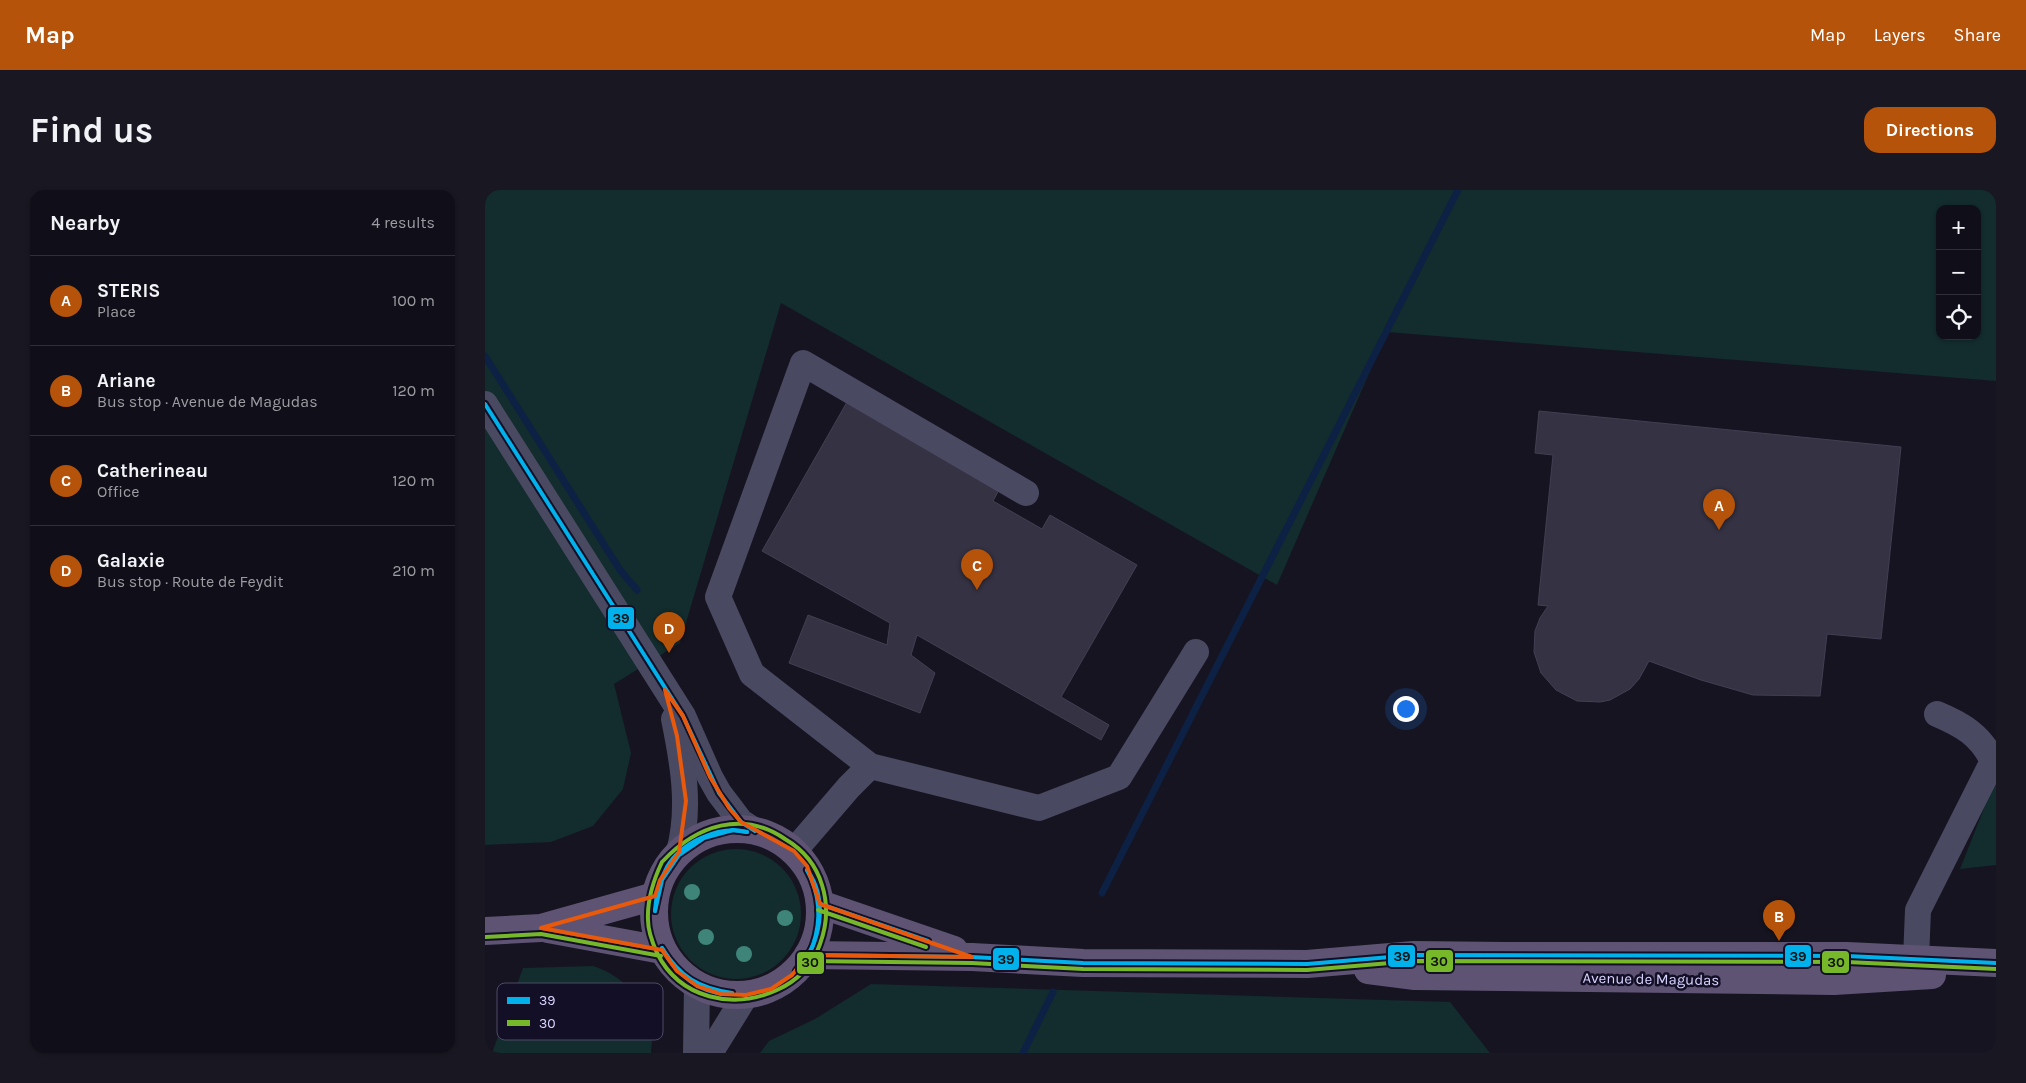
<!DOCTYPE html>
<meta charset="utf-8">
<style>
:root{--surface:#100f19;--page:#191822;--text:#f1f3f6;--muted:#9c9ca2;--line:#302f38;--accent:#b45309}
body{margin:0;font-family:Karla,sans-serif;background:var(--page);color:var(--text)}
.controls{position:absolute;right:15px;top:15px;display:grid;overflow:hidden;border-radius:10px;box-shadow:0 1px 4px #0004}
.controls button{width:45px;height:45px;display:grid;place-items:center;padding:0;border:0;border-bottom:1px solid var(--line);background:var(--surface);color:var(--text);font:25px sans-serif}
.you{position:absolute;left:920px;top:518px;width:18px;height:18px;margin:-12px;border:4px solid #fff;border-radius:50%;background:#1a73e8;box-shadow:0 0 0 8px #1a73e833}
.badge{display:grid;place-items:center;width:32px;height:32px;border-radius:50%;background:var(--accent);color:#fff;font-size:16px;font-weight:700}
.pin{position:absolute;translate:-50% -41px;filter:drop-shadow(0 1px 2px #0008)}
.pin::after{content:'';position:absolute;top:26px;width:18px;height:15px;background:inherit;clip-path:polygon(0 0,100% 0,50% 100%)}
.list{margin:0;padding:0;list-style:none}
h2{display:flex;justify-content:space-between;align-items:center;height:65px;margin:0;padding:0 20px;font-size:21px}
h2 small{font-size:16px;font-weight:400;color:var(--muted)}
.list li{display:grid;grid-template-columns:32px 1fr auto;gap:15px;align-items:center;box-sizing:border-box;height:90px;padding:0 20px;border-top:1px solid var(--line)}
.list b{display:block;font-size:19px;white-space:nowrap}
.list p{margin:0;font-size:16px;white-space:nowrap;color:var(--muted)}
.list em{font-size:16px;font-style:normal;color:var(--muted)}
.icon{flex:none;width:28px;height:28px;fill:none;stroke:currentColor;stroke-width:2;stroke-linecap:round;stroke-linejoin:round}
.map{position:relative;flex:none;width:1511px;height:863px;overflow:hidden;border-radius:15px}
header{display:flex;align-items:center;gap:30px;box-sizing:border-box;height:70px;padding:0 25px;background:var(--accent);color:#fff}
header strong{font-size:24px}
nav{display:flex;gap:28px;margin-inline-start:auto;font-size:18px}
.intro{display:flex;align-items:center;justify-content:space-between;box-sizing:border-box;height:120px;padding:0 30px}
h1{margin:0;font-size:35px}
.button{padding:12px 22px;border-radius:15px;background:var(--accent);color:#fff;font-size:18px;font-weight:700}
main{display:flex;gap:30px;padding:0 30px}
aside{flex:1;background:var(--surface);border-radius:15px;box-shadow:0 1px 4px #0004}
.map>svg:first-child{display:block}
.green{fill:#132c2d;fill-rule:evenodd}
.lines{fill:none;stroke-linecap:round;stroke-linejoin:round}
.stream{stroke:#0d2144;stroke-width:7}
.building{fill:#343243;stroke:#433f54}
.minor{stroke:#4a4962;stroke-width:26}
.major{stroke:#5e5373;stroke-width:28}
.bus-1-casing{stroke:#130f26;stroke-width:8}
.bus-2-casing{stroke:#130f26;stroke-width:8}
.bus-1{stroke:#00b1eb;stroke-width:4}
.bus-2{stroke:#76b82a;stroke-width:4}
.tree{fill:#3e8478}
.marked{fill:none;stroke:#e8590c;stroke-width:4;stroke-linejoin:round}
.labels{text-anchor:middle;stroke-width:5;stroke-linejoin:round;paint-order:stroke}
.street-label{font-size:15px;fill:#d9d4ff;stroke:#130f26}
.key{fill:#130f26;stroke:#4e4a67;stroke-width:1}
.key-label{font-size:14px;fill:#d9d4ff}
.line-badge{stroke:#130f26;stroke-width:2}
.pale-badge-label{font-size:14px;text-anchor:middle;font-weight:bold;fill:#111}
</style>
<header>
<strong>Map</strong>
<nav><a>Map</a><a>Layers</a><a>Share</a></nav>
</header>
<div class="intro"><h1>Find us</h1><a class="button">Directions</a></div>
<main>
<aside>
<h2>Nearby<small>4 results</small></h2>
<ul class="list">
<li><span class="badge">A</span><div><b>STERIS</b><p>Place</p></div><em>100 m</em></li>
<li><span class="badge">B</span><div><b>Ariane</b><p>Bus stop · Avenue de Magudas</p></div><em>120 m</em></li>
<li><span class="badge">C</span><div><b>Catherineau</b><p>Office</p></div><em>120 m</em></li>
<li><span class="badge">D</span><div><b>Galaxie</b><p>Bus stop · Route de Feydit</p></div><em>210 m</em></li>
</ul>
</aside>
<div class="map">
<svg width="1511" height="863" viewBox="0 0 1511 863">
<rect width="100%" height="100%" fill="#161421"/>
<g class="green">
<path d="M 0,0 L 1511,0 L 1511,191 L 902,142 L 792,395 L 296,113 L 195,453 L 129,494 L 146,563 L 138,599 L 108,636 L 66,652 L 0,655 ZM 1455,19 L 1492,19 L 1492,146 L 1455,146 Z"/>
<polygon points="1511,588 1511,675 1475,679"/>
<circle cx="251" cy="724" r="65"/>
<path d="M 108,776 C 136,784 165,813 167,843 C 168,849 166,857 166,863 L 7,863 L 38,778 Z"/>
<polygon points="386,794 965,812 1005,863 275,863 284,851 330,829"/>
</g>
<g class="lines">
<g class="stream">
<polyline points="0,166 135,380 152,400"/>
<polyline points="617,703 973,0"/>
<polyline points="538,863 568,802"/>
</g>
</g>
<g class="building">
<polygon points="362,212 515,298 508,311 557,339 565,325 652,375 576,507 624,535 616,550 432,445 426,465 450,483 435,523 304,473 323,425 402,455 405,433 277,361"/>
<polygon points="1054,221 1416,257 1396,449 1342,444 1335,506 1268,505 1216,490 1164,471 1154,489 1145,499 1125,510 1115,512 1092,511 1071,500 1056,483 1049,462 1050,441 1055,428 1063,416 1053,415 1068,265 1050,263"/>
</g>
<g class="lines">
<g class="minor">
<polyline points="0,214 198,526 225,587 234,603 256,632 270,641"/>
<polyline points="541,303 318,173 233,407 267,484 385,576 554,618 634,587 711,462"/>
<path d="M 189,529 C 198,573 206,618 194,662"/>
<polyline points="309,661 364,597 385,576"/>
<path d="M 1431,769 L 1433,720 L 1508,571 C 1495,545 1478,535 1452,524"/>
<polyline points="211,863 212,796"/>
<polyline points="225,863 261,805"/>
</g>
<g class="major">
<circle cx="252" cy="722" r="83"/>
<polyline points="335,714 469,760"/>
<polyline points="63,739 177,760"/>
<polyline points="0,741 56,738 170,706"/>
<polyline points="323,765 487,767 598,773 822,774 929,765 1022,766 1362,766 1511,773"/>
<polyline points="883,780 930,786 1349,791 1447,785"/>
</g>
<g class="bus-1-casing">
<g id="bus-1">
<polyline points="0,214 198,526 234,603 256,632 270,641"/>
<polyline points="335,714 443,751"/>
<path d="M 170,721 C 171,705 174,692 182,677 C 196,652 235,635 262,642"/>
<polyline points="170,721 177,690 194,665 219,648 248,640 262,642"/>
<path d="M 177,758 C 195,787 213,798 247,803"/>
<path d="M 177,758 C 188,782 218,807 247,803"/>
<polyline points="323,765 487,767 598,773 822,774 929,765 1362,766 1511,773"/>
<path d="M 311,781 C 316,773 325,764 328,755 C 337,728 335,704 322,680"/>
<path d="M 311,781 C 336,755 344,710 322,680"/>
</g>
</g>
<g class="bus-2-casing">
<g id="bus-2">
<path d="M 177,672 C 168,691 162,709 163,730 C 163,741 168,754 172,763 C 195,809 248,820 292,800 C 312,791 328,775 335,754 C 342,735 343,714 337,695 C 331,675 317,659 300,649 C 258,620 212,635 178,671"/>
<polyline points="333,720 441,757"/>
<polyline points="0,747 56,744 176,766"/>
<polyline points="323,771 487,773 598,779 822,780 929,771 1362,772 1511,779"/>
</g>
</g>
<use href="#bus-1" class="bus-1"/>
<use href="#bus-2" class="bus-2"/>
</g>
<g class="tree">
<circle cx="207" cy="702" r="8"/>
<circle cx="300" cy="728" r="8"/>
<circle cx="221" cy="747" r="8"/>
<circle cx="259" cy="764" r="8"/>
</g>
<path class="marked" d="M 180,500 L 198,526 L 225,587 L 244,618 L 256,632 L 309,661 L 322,676 L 335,714 L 487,767 L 323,765 L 307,785 L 286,799 L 261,805 L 236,804 L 212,796 L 192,781 L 177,760 L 56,738 L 170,706 L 175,690 L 194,662 L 201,611 L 192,546 Z"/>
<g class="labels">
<g class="street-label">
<text transform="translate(1166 789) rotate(1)" y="5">Avenue de Magudas</text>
</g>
</g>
<rect x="12" y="793" width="166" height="57" rx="8" class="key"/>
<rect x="22" y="807" width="23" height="7" fill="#00b1eb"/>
<rect x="22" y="830" width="23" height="6" fill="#76b82a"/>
<g class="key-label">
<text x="54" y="815">39</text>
<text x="54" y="838">30</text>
</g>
<g class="line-badge">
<rect x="122" y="416" width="28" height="24" rx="5" fill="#00b1eb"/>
<rect x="1299" y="754" width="28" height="24" rx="5" fill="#00b1eb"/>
<rect x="902" y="754" width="29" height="24" rx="5" fill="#00b1eb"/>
<rect x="507" y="757" width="28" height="24" rx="5" fill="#00b1eb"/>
<rect x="940" y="759" width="29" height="24" rx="5" fill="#76b82a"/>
<rect x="1336" y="760" width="29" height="24" rx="5" fill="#76b82a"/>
<rect x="311" y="761" width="29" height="24" rx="5" fill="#76b82a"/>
</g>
<g class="pale-badge-label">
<text x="136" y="433">39</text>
<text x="1313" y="771">39</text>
<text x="917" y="771">39</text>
<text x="521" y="774">39</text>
<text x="954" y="776">30</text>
<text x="1351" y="777">30</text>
<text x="325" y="777">30</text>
</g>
</svg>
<div class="controls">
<button>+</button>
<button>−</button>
<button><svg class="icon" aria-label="locate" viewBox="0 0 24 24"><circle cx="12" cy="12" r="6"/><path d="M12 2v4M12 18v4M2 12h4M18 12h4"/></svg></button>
</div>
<div class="you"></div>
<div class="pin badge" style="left:1234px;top:340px">A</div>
<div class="pin badge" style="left:1294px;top:751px">B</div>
<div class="pin badge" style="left:492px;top:400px">C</div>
<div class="pin badge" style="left:184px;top:463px">D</div>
</div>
</main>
